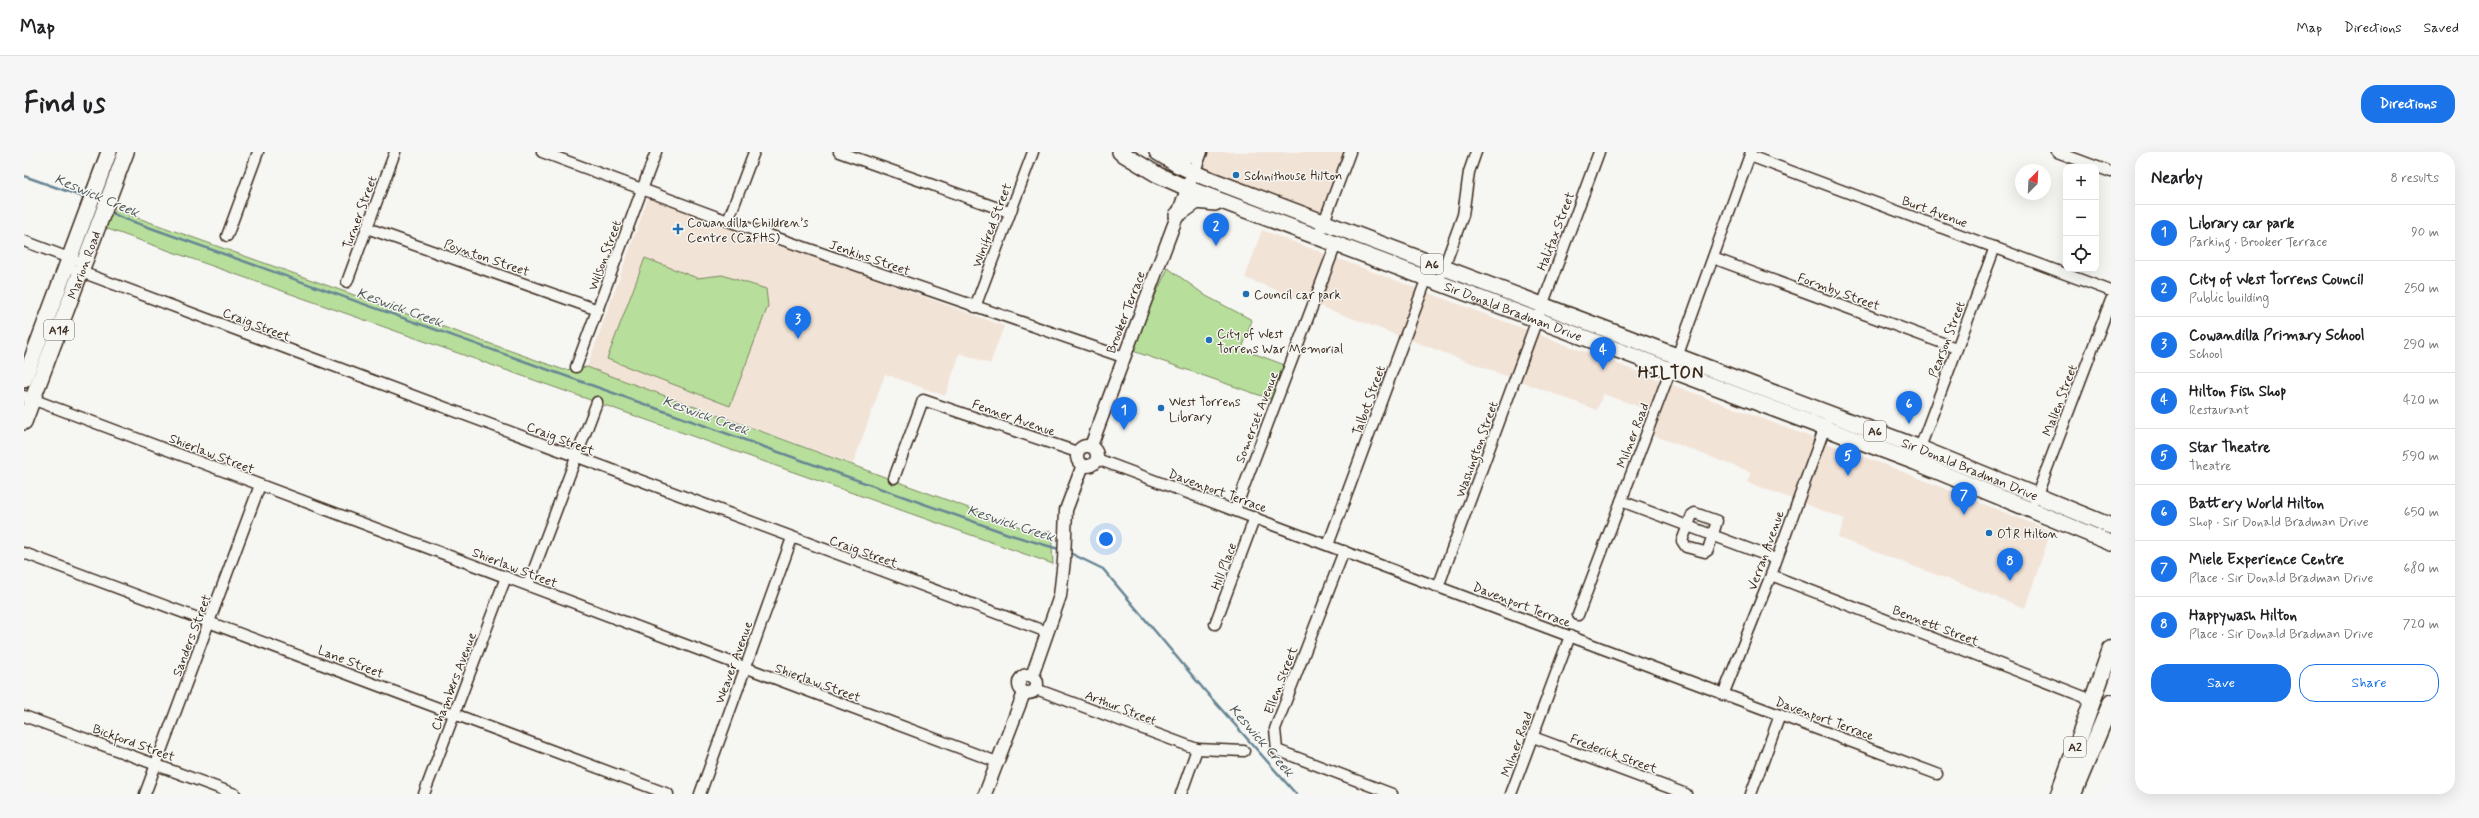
<!DOCTYPE html>
<meta charset="utf-8">
<style>
:root{--surface:#fff;--page:#f6f6f6;--text:#202124;--muted:#757577;--line:#e0e0e0;--accent:#1a73e8}
body{margin:0;font-family:Mynerve,sans-serif;background:var(--page);color:var(--text)}
.controls{position:absolute;right:12px;top:12px;display:grid;overflow:hidden;border-radius:8px;box-shadow:0 4px 16px #0002}
.controls button{width:36px;height:36px;display:grid;place-items:center;padding:0;border:0;border-bottom:1px solid var(--line);background:var(--surface);color:var(--text);font:20px sans-serif}
.compass{position:absolute;left:1991px;top:12px;width:36px;height:36px;border-radius:50%;background:var(--surface);box-shadow:0 4px 16px #0002;rotate:24deg}
.you{position:absolute;left:1082px;top:387px;width:14px;height:14px;margin:-10px;border:3px solid #fff;border-radius:50%;background:#1a73e8;box-shadow:0 0 0 6px #1a73e833}
.badge{display:grid;place-items:center;width:26px;height:26px;border-radius:50%;background:var(--accent);color:#fff;font-size:13px;font-weight:700}
.pin{position:absolute;translate:-50% -33px;filter:drop-shadow(0 1px 2px #0008)}
.pin::after{content:'';position:absolute;top:21px;width:14px;height:12px;background:inherit;clip-path:polygon(0 0,100% 0,50% 100%)}
.list{margin:0;padding:0;list-style:none}
h2{display:flex;justify-content:space-between;align-items:center;height:52px;margin:0;padding:0 16px;font-size:17px}
h2 small{font-size:13px;font-weight:400;color:var(--muted)}
.list li{display:grid;grid-template-columns:26px 1fr auto;gap:12px;align-items:center;box-sizing:border-box;height:56px;padding:0 16px;border-top:1px solid var(--line)}
.list b{display:block;font-size:15px;white-space:nowrap}
.list p{margin:0;font-size:13px;white-space:nowrap;color:var(--muted)}
.list em{font-size:13px;font-style:normal;color:var(--muted)}
.actions{display:flex;gap:8px;padding:12px 16px}
.actions a{flex:1;padding:9px 0;border:1px solid var(--accent);border-radius:16px;text-align:center;font-size:14px;color:var(--accent)}
.actions .main{background:var(--accent);color:#fff}
.icon{flex:none;width:22px;height:22px;fill:none;stroke:currentColor;stroke-width:2;stroke-linecap:round;stroke-linejoin:round}
.map{position:relative;flex:none;width:2087px;height:642px;overflow:hidden;border-radius:16px}
header{display:flex;align-items:center;gap:24px;box-sizing:border-box;height:56px;padding:0 20px;background:var(--surface);border-bottom:1px solid var(--line)}
header strong{font-size:19px}
nav{display:flex;gap:22px;margin-inline-start:auto;font-size:14px}
.intro{display:flex;align-items:center;justify-content:space-between;box-sizing:border-box;height:96px;padding:0 24px}
h1{margin:0;font-size:28px}
.button{padding:10px 18px;border-radius:16px;background:var(--accent);color:#fff;font-size:14px;font-weight:700}
main{display:flex;gap:24px;padding:0 24px}
aside{flex:1;background:var(--surface);border-radius:16px;box-shadow:0 4px 16px #0002}
.map>svg:first-child{display:block}
.built{fill:#f2e3d7}
.green{fill:#b7df9b;stroke:#79845c}
.lines{fill:none;stroke-linecap:round;stroke-linejoin:round}
.stream{stroke:#668594;stroke-width:2.5}
.minor-casing{stroke:#3b2a1e;stroke-width:13}
.tertiary-casing{stroke:#3b2a1e;stroke-width:15}
.primary-casing{stroke:#3b2a1e;stroke-width:18}
.trunk-casing{stroke:#3b2a1e;stroke-width:19}
.minor{stroke:#f6f6f2;stroke-width:10}
.tertiary{stroke:#f6f6f2;stroke-width:12}
.primary{stroke:#f6f6f2;stroke-width:15}
.trunk{stroke:#f6f6f2;stroke-width:16}
.poi-dot{fill:#1f6fb2;stroke:#f6f6f2;stroke-width:1.5}
.labels{text-anchor:middle;stroke-width:3;stroke-linejoin:round;paint-order:stroke}
.shield{fill:#f6f6f2;stroke:#73675e;stroke-width:1}
.shield-label{font-size:12px;font-weight:bold;fill:#3b2a1e}
.poi-label{font-size:13px;fill:#3b2a1e;stroke:#f6f6f2;text-anchor:start}
.street-label{font-size:13px;fill:#3b2a1e;stroke:#f6f6f2}
.water-label{font-size:14px;font-style:italic;fill:#505859;stroke:#f6f6f2}
.district-label{font-size:17px;font-weight:bold;letter-spacing:1px;fill:#3b2a1e;stroke:#f6f6f2}
</style>
<header>
<strong>Map</strong>
<nav><a>Map</a><a>Directions</a><a>Saved</a></nav>
</header>
<div class="intro"><h1>Find us</h1><a class="button">Directions</a></div>
<main>
<div class="map">
<svg width="2087" height="642" viewBox="0 0 2087 642">
<rect width="100%" height="100%" fill="#f6f6f2"/>
<filter id="ink" filterUnits="userSpaceOnUse"><feTurbulence type="fractalNoise" baseFrequency=".025" numOctaves="2"/><feDisplacementMap in="SourceGraphic" scale="8" xChannelSelector="R" yChannelSelector="G"/><feConvolveMatrix kernelMatrix="1 2 1 2 8 2 1 2 1" color-interpolation-filters="sRGB"/></filter>
<g filter="url(#ink)">
<g class="built">
<polygon points="1185,0 1319,0 1295,65 1177,19"/>
<polygon points="625,44 980,174 966,212 936,201 921,244 861,222 829,312 563,215"/>
<polygon points="1238,78 1877,319 2027,379 2001,456 1814,386 1821,367 1723,330 1727,320 1623,281 1630,260 1579,242 1573,258 1221,126"/>
</g>
<g class="green">
<polygon points="89,57 540,218 563,215 1015,382 1027,378 1029,412 81,76"/>
<polygon points="621,106 673,126 698,123 742,137 744,154 706,254 583,207"/>
<polygon points="1144,116 1182,144 1228,168 1218,197 1266,215 1252,249 1106,198"/>
</g>
<g class="lines">
<g class="stream">
<polyline points="0,24 62,46"/>
<polyline points="85,59 96,65 987,383 1038,398"/>
<polyline points="1044,400 1079,417 1182,540 1272,642"/>
</g>
<g class="minor-casing">
<g id="minor">
<polyline points="518,0 704,69 1099,205"/>
<polyline points="815,0 985,60"/>
<polyline points="2033,0 2087,20"/>
<polyline points="1726,4 2087,139"/>
<polyline points="704,69 730,0"/>
<polyline points="343,76 574,158"/>
<polyline points="203,84 234,0"/>
<polyline points="1294,86 1326,0"/>
<polyline points="0,89 50,108"/>
<polyline points="1689,106 1932,196"/>
<polyline points="52,118 1023,480"/>
<polyline points="1418,121 1439,63 1445,20 1452,0"/>
<polyline points="323,130 371,0"/>
<polyline points="951,155 1009,0"/>
<polyline points="552,215 632,0"/>
<polyline points="0,244 973,610"/>
<polyline points="1894,301 1971,95"/>
<polyline points="1073,307 1913,622"/>
<polyline points="870,326 899,248 1053,300"/>
<polyline points="2011,348 2087,148"/>
<polyline points="1597,349 1752,407"/>
<polyline points="1211,358 1312,92"/>
<polygon points="1671,361 1693,369 1684,398 1681,400 1662,395 1658,389 1668,363"/>
<polyline points="1304,393 1408,112"/>
<polyline points="1320,399 1251,577 1253,598 1368,642"/>
<polyline points="0,401 644,642"/>
<polyline points="1747,423 2068,548"/>
<polyline points="504,433 573,250"/>
<polyline points="1414,435 1575,0"/>
<polyline points="1554,463 1645,222 1653,205 1727,0"/>
<polyline points="1191,472 1231,365"/>
<polyline points="1012,537 1173,597 1157,642"/>
<polyline points="1699,543 1747,423 1802,272"/>
<polyline points="0,564 211,642"/>
<polyline points="1509,585 1662,642"/>
<polyline points="1173,597 1220,599"/>
<polyline points="121,642 236,333"/>
<polyline points="400,642 482,425"/>
<polyline points="676,642 768,386"/>
<polyline points="1487,642 1546,484"/>
<polyline points="1727,642 1756,563"/>
</g>
</g>
<g class="tertiary-casing">
<g id="tertiary">
<circle cx="1063" cy="304" r="10"/>
<polyline points="1067,294 1177,0"/>
<circle cx="1004" cy="532" r="9"/>
<polyline points="1008,524 1036,444 1040,408 1042,358 1059,313"/>
<polyline points="961,642 1000,541"/>
</g>
</g>
<g class="primary-casing">
<g id="primary">
<path id="s1" d="M 1096,0 L 1134,23 L 1163,36 L 1891,310 L 2087,391"/>
<path id="s2" d="M 1133,0 L 1154,13 L 1180,25 L 1896,296 L 2087,374"/>
<polyline points="1140,0 1160,4 1172,0"/>
<polyline points="1153,63 1173,49 1191,51"/>
<polyline points="0,228 85,0"/>
<path id="s3" d="M 0,270 L 102,0"/>
</g>
</g>
<g class="trunk-casing">
<g id="trunk">
<polyline points="2035,642 2087,497"/>
<polyline points="2049,642 2087,551"/>
</g>
</g>
<use href="#minor" class="minor"/>
<use href="#tertiary" class="tertiary"/>
<use href="#primary" class="primary"/>
<use href="#trunk" class="trunk"/>
</g>
</g>
<g class="poi-dot">
<circle cx="1212" cy="23" r="4"/>
<path d="M652 71h4v4h4v4h-4v4h-4v-4h-4v-4h4z"/>
<circle cx="1222" cy="142" r="4"/>
<circle cx="1185" cy="188" r="4"/>
<circle cx="1137" cy="256" r="4"/>
<circle cx="1965" cy="381" r="4"/>
</g>
<g class="labels">
<g class="shield">
<rect x="1397" y="102" width="22" height="20" rx="3"/>
<rect x="20" y="168" width="30" height="20" rx="3"/>
<rect x="1840" y="269" width="22" height="20" rx="3"/>
<rect x="2040" y="585" width="22" height="20" rx="3"/>
</g>
<g class="shield-label">
<text x="1408" y="116">A6</text>
<text x="35" y="182">A14</text>
<text x="1851" y="283">A6</text>
<text x="2051" y="599">A2</text>
</g>
<g class="poi-label">
<text x="1220" y="28">Schnithouse Hilton</text>
<text x="663" y="75">Cowandilla Children’s<tspan x="663" dy="15">Centre (CaFHS)</tspan></text>
<text x="1230" y="147">Council car park</text>
<text x="1193" y="186">City of West<tspan x="1193" dy="15">Torrens War Memorial</tspan></text>
<text x="1145" y="254">West Torrens<tspan x="1145" dy="15">Library</tspan></text>
<text x="1973" y="386">OTR Hilton</text>
</g>
<g class="street-label">
<text transform="translate(1911 59) rotate(20)" y="5">Burt Avenue</text>
<text transform="translate(335 60) rotate(-70)" y="5">Turner Street</text>
<text transform="translate(967 73) rotate(-69)" y="5">Winifred Street</text>
<text transform="translate(1531 79) rotate(-69)" y="5">Halifax Street</text>
<text transform="translate(580 103) rotate(-70)" y="5">Wilson Street</text>
<text transform="translate(463 105) rotate(19)" y="5">Poynton Street</text>
<text transform="translate(846 105) rotate(19)" y="5">Jenkins Street</text>
<text dy="5" stroke="none"><textPath href="#s3" startOffset="168">Marion Road</textPath></text>
<text transform="translate(1815 139) rotate(20)" y="5">Formby Street</text>
<text dy="5" stroke="none"><textPath href="#s1" startOffset="425">Sir Donald Bradman Drive</textPath></text>
<text transform="translate(1101 160) rotate(-69)" y="5">Brooker Terrace</text>
<text transform="translate(233 172) rotate(21)" y="5">Craig Street</text>
<text transform="translate(1922 187) rotate(-69)" y="5">Pearson Street</text>
<text transform="translate(1344 248) rotate(-70)" y="5">Talbot Street</text>
<text transform="translate(2035 248) rotate(-69)" y="5">Mallen Street</text>
<text transform="translate(990 265) rotate(19)" y="5">Fenner Avenue</text>
<text transform="translate(1232 265) rotate(-69)" y="5">Somerset Avenue</text>
<text transform="translate(1608 283) rotate(-69)" y="5">Milner Road</text>
<text transform="translate(537 286) rotate(21)" y="5">Craig Street</text>
<text transform="translate(1452 297) rotate(-70)" y="5">Washington Street</text>
<text transform="translate(188 301) rotate(21)" y="5">Shierlaw Street</text>
<text dy="5" stroke="none"><textPath href="#s2" startOffset="873">Sir Donald Bradman Drive</textPath></text>
<text transform="translate(1194 338) rotate(20)" y="5">Davenport Terrace</text>
<text transform="translate(1741 398) rotate(-70)" y="5">Verran Avenue</text>
<text transform="translate(840 399) rotate(20)" y="5">Craig Street</text>
<text transform="translate(1199 414) rotate(-69)" y="5">Hill Place</text>
<text transform="translate(491 415) rotate(21)" y="5">Shierlaw Street</text>
<text transform="translate(1498 452) rotate(21)" y="5">Davenport Terrace</text>
<text transform="translate(1912 473) rotate(21)" y="5">Bennett Street</text>
<text transform="translate(167 483) rotate(-69)" y="5">Sanders Street</text>
<text transform="translate(327 509) rotate(21)" y="5">Lane Street</text>
<text transform="translate(709 510) rotate(-70)" y="5">Weaver Avenue</text>
<text transform="translate(1256 528) rotate(-69)" y="5">Ellen Street</text>
<text transform="translate(429 529) rotate(-69)" y="5">Chambers Avenue</text>
<text transform="translate(794 530) rotate(20)" y="5">Shierlaw Street</text>
<text transform="translate(1097 555) rotate(21)" y="5">Arthur Street</text>
<text transform="translate(1801 566) rotate(20)" y="5">Davenport Terrace</text>
<text transform="translate(110 590) rotate(20)" y="5">Bickford Street</text>
<text transform="translate(1492 592) rotate(-70)" y="5">Milner Road</text>
<text transform="translate(1590 601) rotate(20)" y="5">Frederick Street</text>
</g>
<g class="water-label">
<text transform="translate(73 43) rotate(23)" y="5">Keswick Creek</text>
<text transform="translate(376 155) rotate(20)" y="5">Keswick Creek</text>
<text transform="translate(682 263) rotate(20)" y="5">Keswick Creek</text>
<text transform="translate(987 371) rotate(18)" y="5">Keswick Creek</text>
<text transform="translate(1238 588) rotate(49)" y="5">Keswick Creek</text>
</g>
<g class="district-label">
<text x="1647" y="226">HILTON</text>
</g>
</g>
</svg>
<div class="controls">
<button>+</button>
<button>−</button>
<button><svg class="icon" aria-label="locate" viewBox="0 0 24 24"><circle cx="12" cy="12" r="6"/><path d="M12 2v4M12 18v4M2 12h4M18 12h4"/></svg></button>
</div>
<svg class="compass" viewBox="-18 -18 36 36"><path d="M0-13l5 13h-10z" fill="#e53935"/><path d="M0 13l5-13h-10z" fill="#757577"/></svg>
<div class="you"></div>
<div class="pin badge" style="left:1100px;top:278px">1</div>
<div class="pin badge" style="left:1192px;top:94px">2</div>
<div class="pin badge" style="left:774px;top:187px">3</div>
<div class="pin badge" style="left:1579px;top:218px">4</div>
<div class="pin badge" style="left:1824px;top:324px">5</div>
<div class="pin badge" style="left:1885px;top:272px">6</div>
<div class="pin badge" style="left:1940px;top:363px">7</div>
<div class="pin badge" style="left:1986px;top:429px">8</div>
</div>
<aside>
<h2>Nearby<small>8 results</small></h2>
<ul class="list">
<li><span class="badge">1</span><div><b>Library car park</b><p>Parking · Brooker Terrace</p></div><em>90 m</em></li>
<li><span class="badge">2</span><div><b>City of West Torrens Council</b><p>Public building</p></div><em>250 m</em></li>
<li><span class="badge">3</span><div><b>Cowandilla Primary School</b><p>School</p></div><em>290 m</em></li>
<li><span class="badge">4</span><div><b>Hilton Fish Shop</b><p>Restaurant</p></div><em>420 m</em></li>
<li><span class="badge">5</span><div><b>Star Theatre</b><p>Theatre</p></div><em>590 m</em></li>
<li><span class="badge">6</span><div><b>Battery World Hilton</b><p>Shop · Sir Donald Bradman Drive</p></div><em>650 m</em></li>
<li><span class="badge">7</span><div><b>Miele Experience Centre</b><p>Place · Sir Donald Bradman Drive</p></div><em>680 m</em></li>
<li><span class="badge">8</span><div><b>Happywash Hilton</b><p>Place · Sir Donald Bradman Drive</p></div><em>720 m</em></li>
</ul>
<div class="actions"><a class="main">Save</a><a>Share</a></div>
</aside>
</main>
